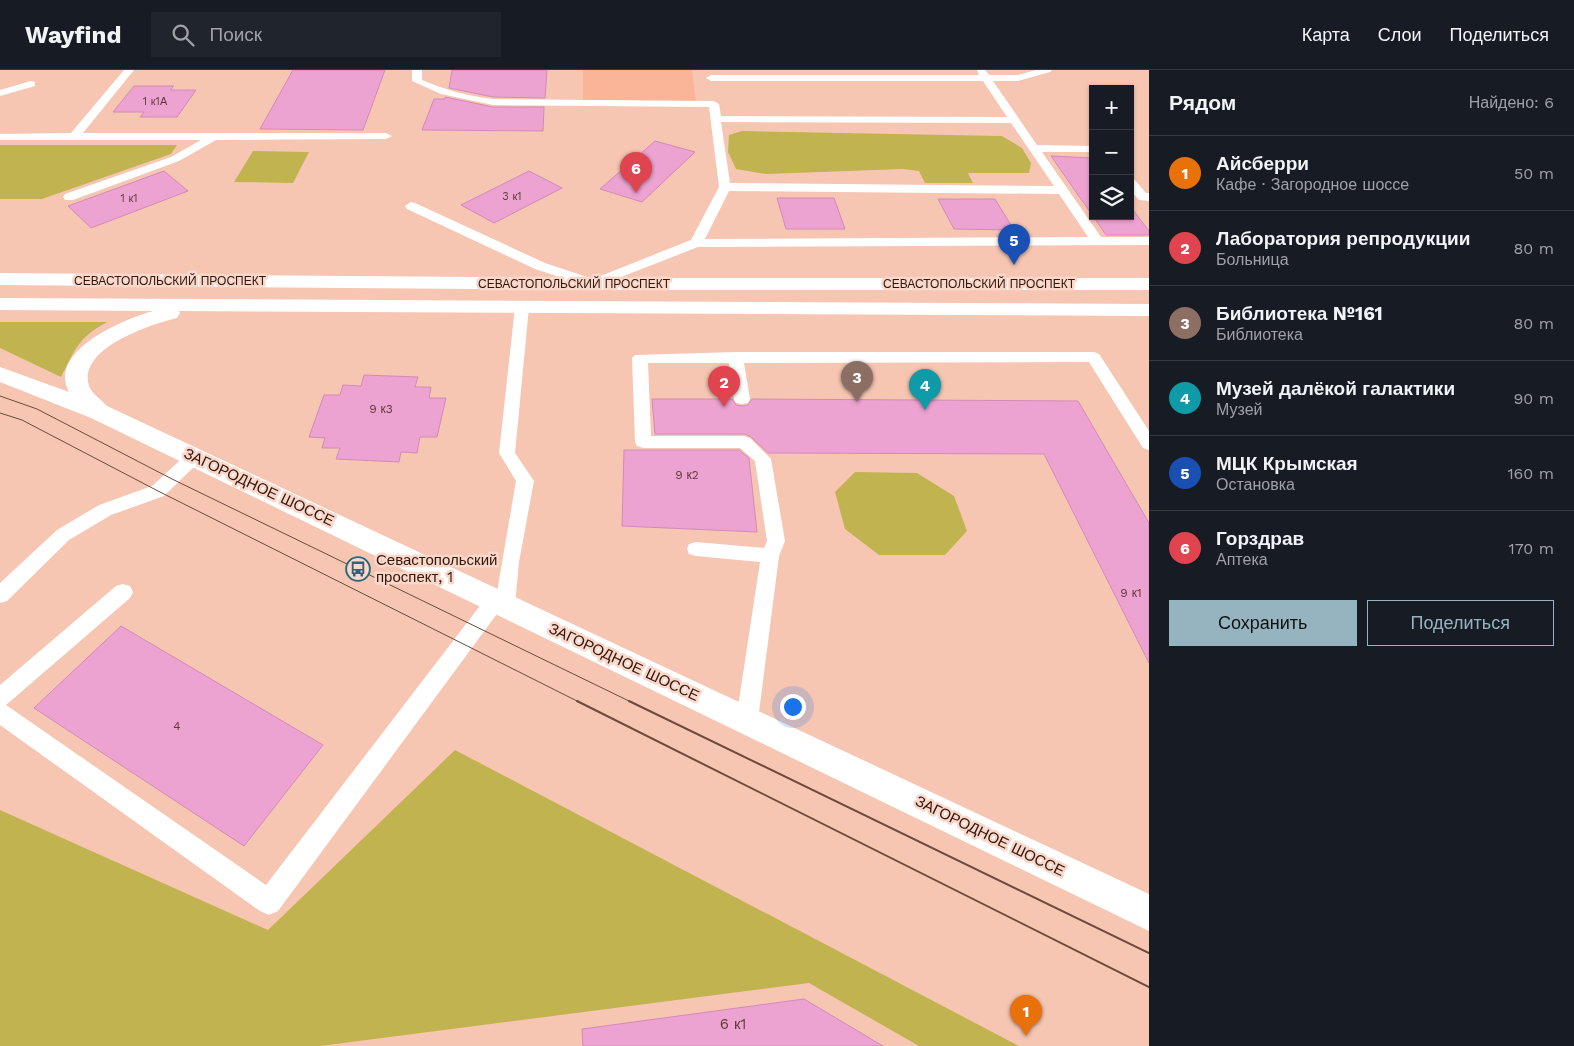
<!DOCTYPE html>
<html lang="ru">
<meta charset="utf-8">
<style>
:root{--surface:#171b24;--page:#20242c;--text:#f1f3f6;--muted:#9ea1a6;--line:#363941;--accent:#96b4bf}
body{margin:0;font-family:"Work Sans",sans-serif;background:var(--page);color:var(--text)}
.controls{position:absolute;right:15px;top:15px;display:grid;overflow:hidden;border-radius:0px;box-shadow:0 1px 4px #0004}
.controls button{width:45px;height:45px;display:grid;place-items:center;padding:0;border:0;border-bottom:1px solid var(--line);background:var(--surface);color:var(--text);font:25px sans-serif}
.you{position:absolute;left:792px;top:636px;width:18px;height:18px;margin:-12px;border:4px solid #fff;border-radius:50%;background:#1a73e8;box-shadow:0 0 0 8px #1a73e833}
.badge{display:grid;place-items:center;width:32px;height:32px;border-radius:50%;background:var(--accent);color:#fff;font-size:16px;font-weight:700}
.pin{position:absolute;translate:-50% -41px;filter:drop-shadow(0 1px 2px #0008)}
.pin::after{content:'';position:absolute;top:26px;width:18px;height:15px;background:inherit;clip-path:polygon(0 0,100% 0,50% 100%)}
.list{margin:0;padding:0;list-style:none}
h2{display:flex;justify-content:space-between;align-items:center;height:65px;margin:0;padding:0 20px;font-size:21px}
h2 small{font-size:16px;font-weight:400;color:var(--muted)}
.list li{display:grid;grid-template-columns:32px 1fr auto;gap:15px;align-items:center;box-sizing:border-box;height:75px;padding:0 20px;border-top:1px solid var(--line)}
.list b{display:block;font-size:19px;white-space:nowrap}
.list p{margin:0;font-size:16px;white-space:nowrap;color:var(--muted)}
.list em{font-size:16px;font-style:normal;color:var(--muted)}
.actions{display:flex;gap:10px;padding:15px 20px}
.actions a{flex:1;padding:11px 0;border:1px solid var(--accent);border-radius:0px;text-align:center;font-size:18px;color:var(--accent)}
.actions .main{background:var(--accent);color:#111}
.icon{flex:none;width:28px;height:28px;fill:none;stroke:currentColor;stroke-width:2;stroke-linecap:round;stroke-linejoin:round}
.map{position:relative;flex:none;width:1149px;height:976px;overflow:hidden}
header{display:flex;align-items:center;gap:30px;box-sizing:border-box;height:70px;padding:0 25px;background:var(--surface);border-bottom:1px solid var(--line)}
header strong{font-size:24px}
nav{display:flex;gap:28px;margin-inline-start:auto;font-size:18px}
.search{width:350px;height:45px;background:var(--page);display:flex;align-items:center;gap:12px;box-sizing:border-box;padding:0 18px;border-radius:0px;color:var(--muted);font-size:19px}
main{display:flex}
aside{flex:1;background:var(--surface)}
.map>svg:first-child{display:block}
.built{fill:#fab498}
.green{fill:#c1b450}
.building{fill:#eda3d1;stroke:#d28ab7}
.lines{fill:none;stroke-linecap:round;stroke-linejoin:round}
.service{fill:#fff;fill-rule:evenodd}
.secondary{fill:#fff;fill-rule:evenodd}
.tram-far1{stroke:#6d4a3c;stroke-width:1}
.tram{stroke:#6d4a3c;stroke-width:2}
.labels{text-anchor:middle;stroke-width:5;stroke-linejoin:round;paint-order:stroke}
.far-number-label{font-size:11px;fill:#62393c}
.far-street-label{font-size:12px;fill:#33160a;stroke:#f9d7ca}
.number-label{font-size:12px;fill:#62393c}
.street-label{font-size:15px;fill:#33160a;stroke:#f9d7ca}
.poi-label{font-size:15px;fill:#33160a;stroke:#f9d7ca;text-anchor:start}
.near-number-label{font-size:15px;fill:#62393c}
</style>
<header>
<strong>Wayfind</strong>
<div class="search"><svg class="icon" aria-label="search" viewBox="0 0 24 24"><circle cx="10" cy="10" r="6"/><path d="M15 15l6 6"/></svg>Поиск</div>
<nav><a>Карта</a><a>Слои</a><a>Поделиться</a></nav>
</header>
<main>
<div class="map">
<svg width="1149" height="976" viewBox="0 0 1149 976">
<rect width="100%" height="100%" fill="#f7c6b3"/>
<polygon class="built" points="583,0 692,0 696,32 583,31"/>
<g class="green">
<polygon points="742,61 1002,66 1022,78 1031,93 1029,103 968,103 973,113 925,113 919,101 903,99 766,104 736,99 728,82 729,65"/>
<polygon points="0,75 177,75 171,84 42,129 0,129"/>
<polygon points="253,81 309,82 293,113 234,112"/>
<path d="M 0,252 L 107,252 C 78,268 76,278 61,307 L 0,278 Z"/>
<polygon points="855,402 917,403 954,426 967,461 945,485 879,485 845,459 835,422"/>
<polygon points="455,680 1019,976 919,976 809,913 320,976 0,976 0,740 268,860"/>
</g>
<g class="building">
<polygon points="293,0 385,0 363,60 260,59"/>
<polygon points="452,0 547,0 545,28 493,27 449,18"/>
<polygon points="134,16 174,16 170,20 196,20 177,47 140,47 144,42 113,42"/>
<polygon points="445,27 493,37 544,37 543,61 422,60 434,29 445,29"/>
<polygon points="655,71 695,82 642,132 600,119"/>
<polygon points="1051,86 1093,88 1093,146 1078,125"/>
<polygon points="164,101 188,121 91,158 68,136"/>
<polygon points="529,101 562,118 494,153 461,135"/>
<polygon points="777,128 834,128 845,159 786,159"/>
<polygon points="938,129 995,129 1014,160 954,159"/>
<polygon points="1130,136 1149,161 1149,165 1106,165 1093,146 1130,146"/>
<polygon points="364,305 418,307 415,317 431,317 429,328 446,328 437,367 420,367 417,383 401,382 399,392 336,389 340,378 322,378 325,368 309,367 324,325 340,325 343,315 361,316"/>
<polygon points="652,329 732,329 736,335 742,336 748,335 752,329 1078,331 1149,453 1149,593 1044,384 768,383 751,367 745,364 655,364"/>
<polygon points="624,380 739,380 749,388 757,462 622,456"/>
<polygon points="121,556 323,675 244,776 34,638"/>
<polygon points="804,929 883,976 583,976 582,959"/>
</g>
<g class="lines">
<g class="service">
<polygon points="124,0 134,0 83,63 386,63 392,66 386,69 216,70 179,91 73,130 65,130 63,127 65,124 171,87 201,70 0,70 0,64 71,63"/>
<path d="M 412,0 L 422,0 L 422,10 C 445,20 468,26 493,29 L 714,31 L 719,34 L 721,46 L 1007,47 L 983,11 L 711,11 L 706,8 L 711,5 L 979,5 L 977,0 L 985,0 L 989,5 L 1018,5 L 1036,0 L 1052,0 L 1050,2 L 1018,11 L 993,11 L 1037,75 L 1093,76 L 1093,82 L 1042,82 L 1101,167 L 1149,167 L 1149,175 L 698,177 L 593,218 L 535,199 L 407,139 L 405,136 L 411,132 L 415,133 L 545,193 L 593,209 L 691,170 L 719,117 L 709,37 L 493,35 L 441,24 L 412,11 ZM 721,52 L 1011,53 L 1054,116 L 730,113 ZM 729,121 L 1059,124 L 1088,167 L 705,169 Z"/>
<polygon points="31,11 35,12 35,16 0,26 0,20"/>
<polygon points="1130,108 1134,109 1146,123 1149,123 1149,131 1139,130 1130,120"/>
<polygon points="522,233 527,234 529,237 515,383 534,411 519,492 515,535 512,541 505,543 499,541 278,841 269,845 260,841 0,655 0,615 116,516 123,514 130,516 133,522 130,528 6,635 266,815 489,524 497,522 516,411 499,383 515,237 517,234"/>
<polygon points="736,282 1094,282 1099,284 1149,361 1149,380 1143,378 1089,292 744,293 750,329 748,333 742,334 736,333 734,329 729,293 648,293 651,366 744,366 750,368 771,389 785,471 779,486 758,650 755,657 747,660 739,657 736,650 760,492 696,486 689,484 687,479 689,474 696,472 764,478 767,471 755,391 740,378 643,378 637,376 635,372 632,288 635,285"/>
<polygon points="194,381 200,383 202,387 200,391 164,426 111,445 69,470 7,531 0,533 0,513 57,460 99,435 152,416 188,383"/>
</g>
<g class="secondary">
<polygon points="0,203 593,208 1149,208 1149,220 593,220 0,215"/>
<path d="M 0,228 L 1149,234 L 1149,246 L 179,241 L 180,243 L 177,248 C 152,254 77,278 89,316 C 92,324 102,330 107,336 L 1149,824 L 1149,861 L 91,348 L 0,312 L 0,297 L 69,322 C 47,281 124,249 153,241 L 0,240 Z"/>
</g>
<g class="tram-far1">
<polyline points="0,326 37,339 172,409 631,632"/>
<polyline points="0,343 22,350 158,421 579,632"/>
</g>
<g class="tram">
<polyline points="577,631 1149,917"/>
<polyline points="629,631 1149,883"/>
</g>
</g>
<defs>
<g id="bus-ring" transform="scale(1.25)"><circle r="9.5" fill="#f9d7ca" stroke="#26677b" stroke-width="1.5"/><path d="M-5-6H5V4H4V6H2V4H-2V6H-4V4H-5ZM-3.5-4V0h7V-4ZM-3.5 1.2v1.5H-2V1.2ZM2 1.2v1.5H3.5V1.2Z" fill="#26677b"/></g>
</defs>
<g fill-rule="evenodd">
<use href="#bus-ring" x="358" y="499"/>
</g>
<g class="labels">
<g class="far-number-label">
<text x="155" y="35">1 к1А</text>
<text x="512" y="130">3 к1</text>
<text x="129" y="132">1 к1</text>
</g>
<g class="far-street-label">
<text x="170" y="215">СЕВАСТОПОЛЬСКИЙ ПРОСПЕКТ</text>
<text x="574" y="218">СЕВАСТОПОЛЬСКИЙ ПРОСПЕКТ</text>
<text x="979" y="218">СЕВАСТОПОЛЬСКИЙ ПРОСПЕКТ</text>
</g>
<g class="number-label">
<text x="381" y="343">9 к3</text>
<text x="687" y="409">9 к2</text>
<text x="1131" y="527">9 к1</text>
<text x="177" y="660">4</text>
</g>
<g class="street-label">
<text transform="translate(259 417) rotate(25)" y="5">ЗАГОРОДНОЕ ШОССЕ</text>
<text transform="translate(624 592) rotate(25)" y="5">ЗАГОРОДНОЕ ШОССЕ</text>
<text transform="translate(990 766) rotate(26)" y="5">ЗАГОРОДНОЕ ШОССЕ</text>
</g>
<g class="poi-label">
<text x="376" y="495">Севастопольский<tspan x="376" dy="17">проспект, 1</tspan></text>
</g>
<g class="near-number-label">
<text x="733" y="959">6 к1</text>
</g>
</g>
</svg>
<div class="controls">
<button>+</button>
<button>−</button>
<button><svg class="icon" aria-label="layers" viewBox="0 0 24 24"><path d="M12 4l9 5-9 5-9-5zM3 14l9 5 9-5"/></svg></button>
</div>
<div class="you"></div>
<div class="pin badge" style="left:1026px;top:966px;background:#e8710a">1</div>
<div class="pin badge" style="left:724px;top:337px;background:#e0444e">2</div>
<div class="pin badge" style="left:857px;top:332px;background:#8d6e63">3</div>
<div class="pin badge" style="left:925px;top:340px;background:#0f9aa8">4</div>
<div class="pin badge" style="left:1014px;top:195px;background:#1a4fb4">5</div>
<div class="pin badge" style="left:636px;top:123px;background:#e0444e">6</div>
</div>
<aside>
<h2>Рядом<small>Найдено: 6</small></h2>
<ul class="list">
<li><span class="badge" style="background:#e8710a">1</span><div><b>Айсберри</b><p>Кафе · Загородное шоссе</p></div><em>50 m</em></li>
<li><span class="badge" style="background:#e0444e">2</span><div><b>Лаборатория репродукции</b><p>Больница</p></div><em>80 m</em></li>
<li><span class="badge" style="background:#8d6e63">3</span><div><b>Библиотека №161</b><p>Библиотека</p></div><em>80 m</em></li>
<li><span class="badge" style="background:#0f9aa8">4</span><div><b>Музей далёкой галактики</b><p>Музей</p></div><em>90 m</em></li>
<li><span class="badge" style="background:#1a4fb4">5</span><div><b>МЦК Крымская</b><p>Остановка</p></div><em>160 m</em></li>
<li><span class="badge" style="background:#e0444e">6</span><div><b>Горздрав</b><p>Аптека</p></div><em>170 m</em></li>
</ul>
<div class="actions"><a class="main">Сохранить</a><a>Поделиться</a></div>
</aside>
</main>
